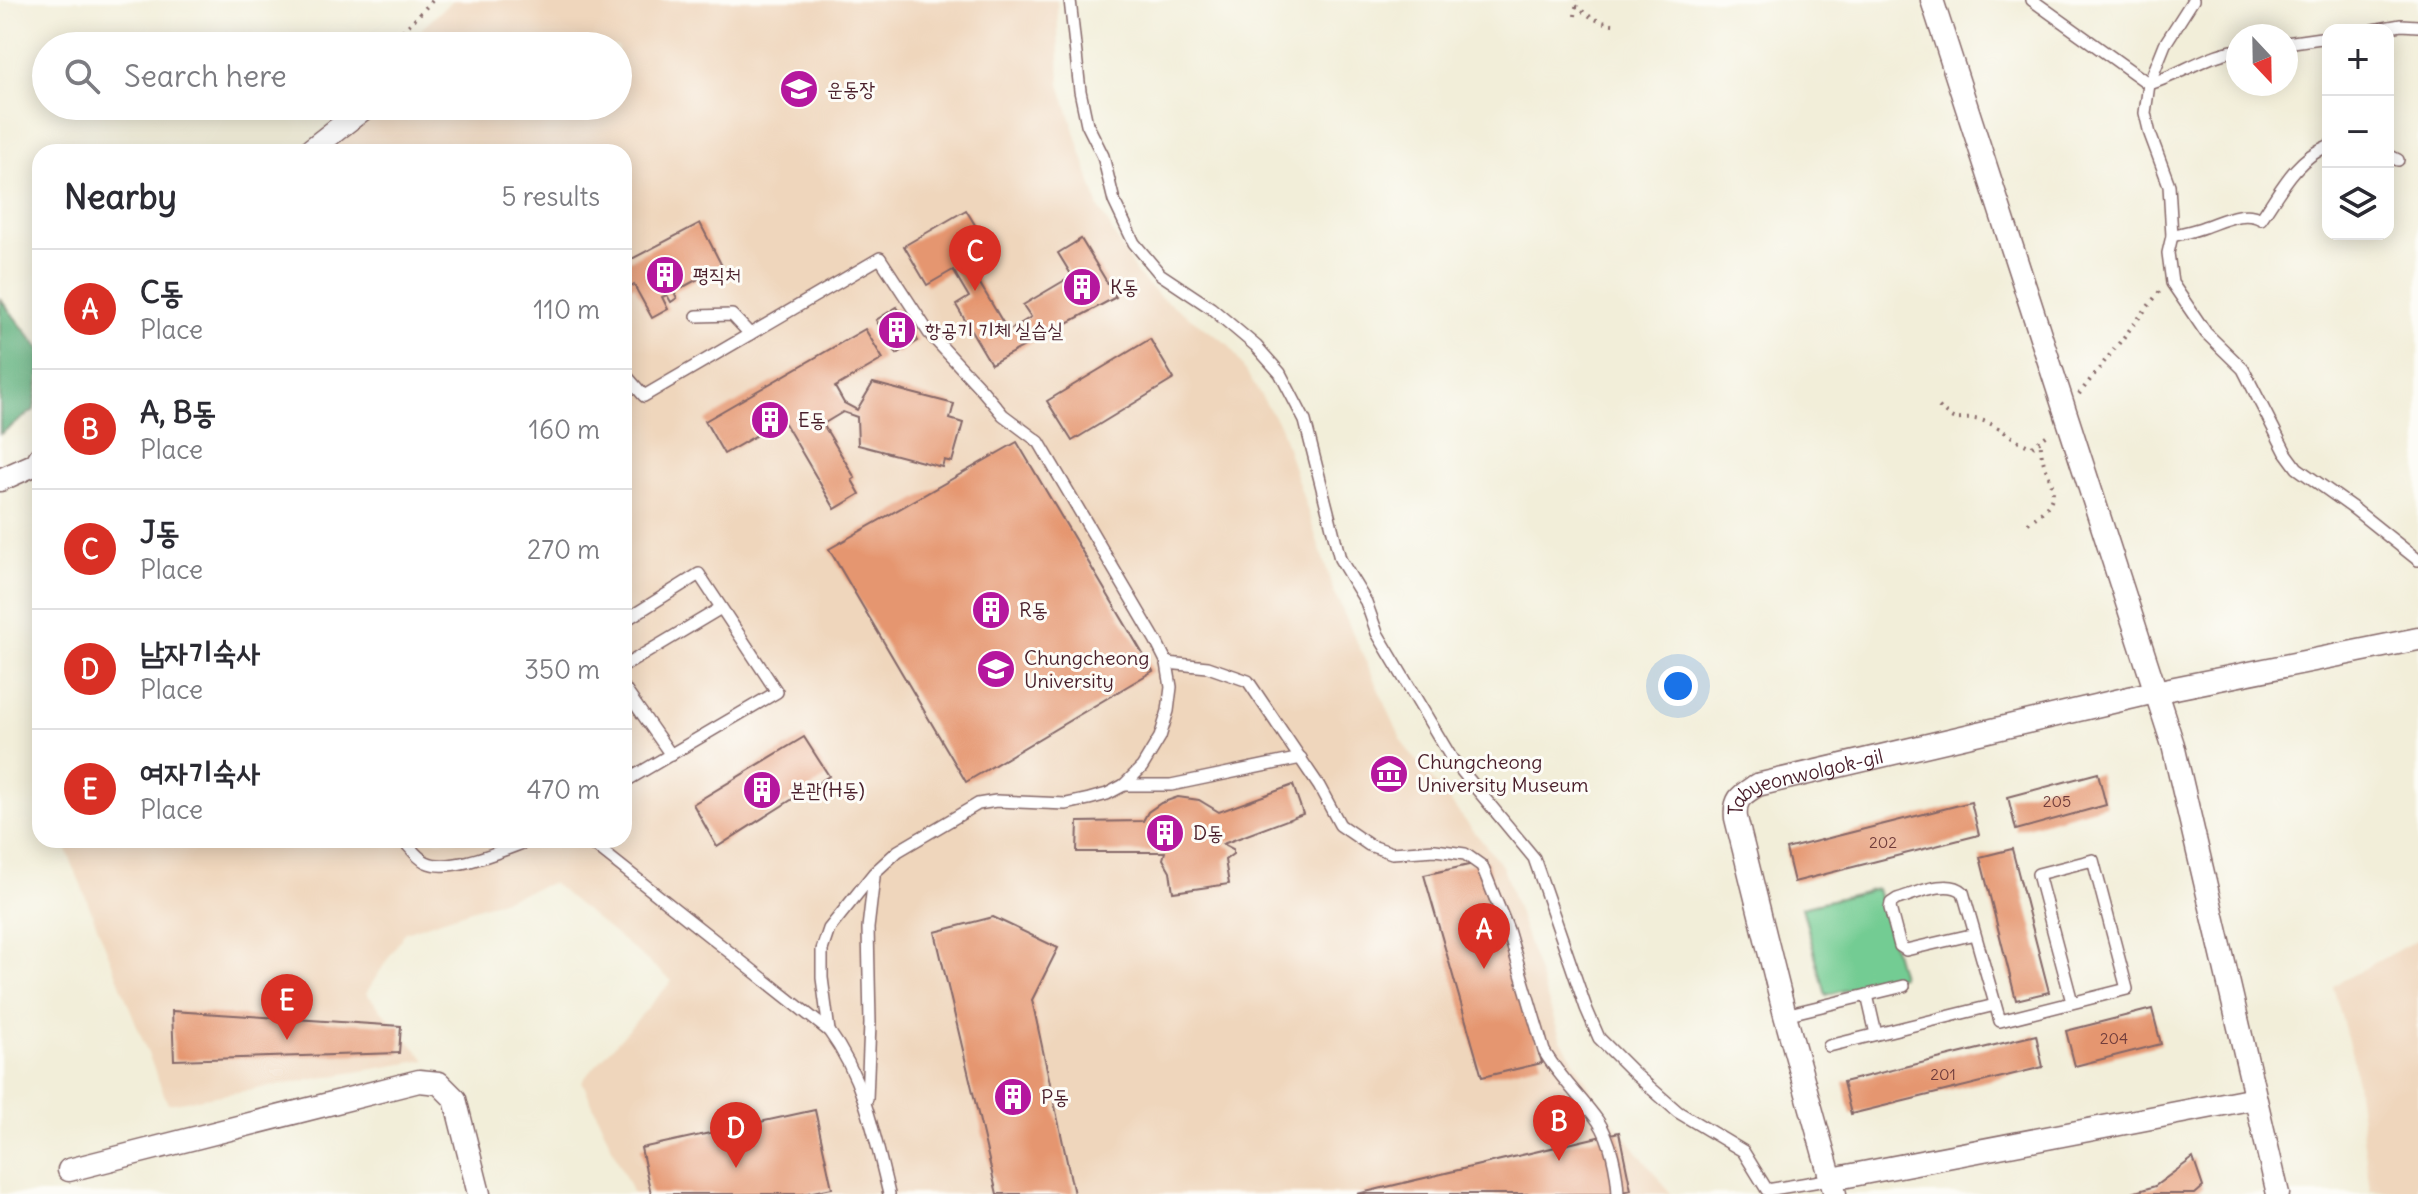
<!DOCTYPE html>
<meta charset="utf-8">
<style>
:root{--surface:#fff;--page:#f7f7f7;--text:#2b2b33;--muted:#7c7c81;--line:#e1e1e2;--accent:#d93025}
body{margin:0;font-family:Delius,"Poor Story",sans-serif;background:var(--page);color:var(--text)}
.controls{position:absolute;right:24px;top:24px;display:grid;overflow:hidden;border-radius:16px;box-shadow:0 4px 20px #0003}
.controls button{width:72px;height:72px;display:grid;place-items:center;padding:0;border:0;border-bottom:2px solid var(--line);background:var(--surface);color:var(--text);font:40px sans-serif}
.compass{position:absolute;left:2226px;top:24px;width:72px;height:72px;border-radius:50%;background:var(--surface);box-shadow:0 4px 20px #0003;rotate:158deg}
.you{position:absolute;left:1678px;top:686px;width:28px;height:28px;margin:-20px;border:6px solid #fff;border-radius:50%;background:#1a73e8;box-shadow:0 0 0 12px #1a73e833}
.badge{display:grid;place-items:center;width:52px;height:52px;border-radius:50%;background:var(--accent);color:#fff;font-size:26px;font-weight:700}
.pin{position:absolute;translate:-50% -66px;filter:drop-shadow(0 2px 4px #0008)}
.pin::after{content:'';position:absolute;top:42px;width:28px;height:24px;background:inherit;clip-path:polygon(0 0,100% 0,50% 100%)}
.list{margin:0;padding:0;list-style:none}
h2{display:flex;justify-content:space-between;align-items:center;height:104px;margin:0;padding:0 32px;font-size:34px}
h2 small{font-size:26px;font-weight:400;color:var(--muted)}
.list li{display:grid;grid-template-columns:52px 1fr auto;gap:24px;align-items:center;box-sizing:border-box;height:120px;padding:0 32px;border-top:2px solid var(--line)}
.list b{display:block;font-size:30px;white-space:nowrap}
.list p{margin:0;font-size:26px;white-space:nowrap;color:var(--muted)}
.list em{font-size:26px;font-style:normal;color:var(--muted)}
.icon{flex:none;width:44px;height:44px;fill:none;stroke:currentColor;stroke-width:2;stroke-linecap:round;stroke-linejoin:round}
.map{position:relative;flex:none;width:2418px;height:1194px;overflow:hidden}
.search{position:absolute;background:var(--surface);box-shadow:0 4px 20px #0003;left:32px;top:32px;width:600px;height:88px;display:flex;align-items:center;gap:20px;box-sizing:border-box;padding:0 28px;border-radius:44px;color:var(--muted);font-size:30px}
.panel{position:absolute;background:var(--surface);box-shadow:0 4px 20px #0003;left:32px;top:144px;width:600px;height:704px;border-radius:24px}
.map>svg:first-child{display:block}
.built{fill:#efd6bc}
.green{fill:#73cc93;stroke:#5e765f;stroke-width:2}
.forest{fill:#5eb07d;stroke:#546854;stroke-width:2}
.building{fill:#e5966f}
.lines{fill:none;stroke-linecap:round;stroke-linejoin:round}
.lane-casing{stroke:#856768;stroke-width:14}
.street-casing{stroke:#856768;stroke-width:25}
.path{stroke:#856768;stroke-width:4;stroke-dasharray:2 6;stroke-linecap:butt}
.lane{stroke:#fff;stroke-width:11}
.street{stroke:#fff;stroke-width:22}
.labels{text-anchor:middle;stroke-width:6;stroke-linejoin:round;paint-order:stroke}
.number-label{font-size:16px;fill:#713d3c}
.poi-label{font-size:20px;fill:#4a1f2b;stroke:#fdfcf7;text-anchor:start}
.street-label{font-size:20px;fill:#4a1f2b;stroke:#fdfcf7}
</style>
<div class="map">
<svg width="2418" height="1194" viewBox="0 0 2418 1194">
<rect width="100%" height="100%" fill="#fdfcf7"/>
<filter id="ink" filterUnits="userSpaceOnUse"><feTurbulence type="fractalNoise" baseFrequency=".0125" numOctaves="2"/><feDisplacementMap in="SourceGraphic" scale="16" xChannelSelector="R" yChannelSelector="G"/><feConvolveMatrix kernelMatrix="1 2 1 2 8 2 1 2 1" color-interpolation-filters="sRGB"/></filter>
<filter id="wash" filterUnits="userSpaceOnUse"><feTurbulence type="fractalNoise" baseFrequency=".006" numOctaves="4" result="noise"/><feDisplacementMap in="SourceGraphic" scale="32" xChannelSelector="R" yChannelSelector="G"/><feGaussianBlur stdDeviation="1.8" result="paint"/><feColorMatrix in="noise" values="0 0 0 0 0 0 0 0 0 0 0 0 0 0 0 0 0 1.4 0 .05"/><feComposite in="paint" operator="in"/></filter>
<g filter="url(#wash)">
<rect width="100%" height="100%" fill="#f2eed9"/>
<g class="built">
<polygon points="453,0 1057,0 1060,84 1099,208 1137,274 1159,296 1229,345 1280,426 1334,592 1404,745 1503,867 1561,1040 1602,1107 1671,1194 633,1194 582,1081 672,981 552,883 405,932 366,993 426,1060 168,1104 63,840 624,840 624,152 328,152 373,115 373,106 618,106 618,46 403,46"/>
<polygon points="2418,939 2418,1194 2370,1190 2353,1059 2333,986"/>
</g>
<polygon class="green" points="1877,889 1901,976 1826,995 1802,907"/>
<polygon class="forest" points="0,299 40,349 40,372 34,410 0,434"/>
<g id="blocks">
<g class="building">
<polygon points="966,210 992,253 970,267 1008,331 1031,317 1023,305 1072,276 1058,253 1081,239 1116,297 991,364 956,305 969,297 953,270 927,285 904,246"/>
<polygon points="700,223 722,266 674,292 677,298 671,302 667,295 662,297 668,309 652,318 634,285 627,289 624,284 624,263"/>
<polygon points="897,307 918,341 897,354 876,320"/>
<polygon points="865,329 883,359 835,387 844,403 857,410 873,383 954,404 950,419 963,423 952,462 944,460 942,467 858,445 857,417 843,412 823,424 855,478 852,480 860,494 835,509 783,420 724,454 705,421"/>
<polygon points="1150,339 1174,379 1072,441 1047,401"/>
<polygon points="1017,442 1153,671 966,782 829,549"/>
<polygon points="804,737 829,776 717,847 693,804"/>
<polygon points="2098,773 2106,805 2016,830 2008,797"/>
<polygon points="1293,785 1303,814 1223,844 1233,849 1233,854 1225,860 1229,884 1173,892 1170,871 1163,859 1165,852 1077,852 1078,822 1143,821 1148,812 1161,803 1178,797 1199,800 1219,812"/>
<polygon points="1971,802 1979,835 1794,882 1786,849"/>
<polygon points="2012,849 2049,992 2016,1000 1980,857"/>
<polygon points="1487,861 1542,1063 1482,1077 1424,875"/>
<polygon points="993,917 1058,948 1032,1000 1074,1194 997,1194 935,932"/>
<polygon points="2152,1009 2161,1044 2075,1066 2066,1031"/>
<polygon points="172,1011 401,1026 399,1053 174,1060"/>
<polygon points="2036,1035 2043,1067 1851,1114 1843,1082"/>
<polygon points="815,1110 832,1188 803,1194 651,1194 641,1148"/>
<polygon points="1619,1132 1631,1190 1614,1194 1357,1194"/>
<polygon points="2193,1158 2203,1187 2195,1194 2129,1194 2155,1186"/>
</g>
</g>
</g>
<g filter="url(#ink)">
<use href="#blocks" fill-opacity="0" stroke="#856768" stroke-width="2"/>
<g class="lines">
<g class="lane-casing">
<g id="lane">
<polyline points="1070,0 1080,91 1087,124 1103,156 1114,201 1134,243 1160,274 1211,308 1256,346 1280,373 1305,421 1340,559 1366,602 1377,633 1452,759 1534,858 1586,1008 1599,1038 1636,1075 1678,1112 1743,1151 1767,1190 1832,1179"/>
<path d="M 2032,0 L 2149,84 C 2180,75 2205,55 2238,50"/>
<polyline points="2193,0 2165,44 2149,84 2145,113 2150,134 2169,185 2172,236 2168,253 2172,283 2206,333 2243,369 2286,453 2297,468 2353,508 2418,560"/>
<polyline points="2373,30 2401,25 2418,26"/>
<polyline points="2286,43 2328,37"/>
<polyline points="2388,155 2398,160"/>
<path d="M 2172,236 C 2182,233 2194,231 2204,227 C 2222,221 2244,209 2261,219 C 2280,192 2295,159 2328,146"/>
<polyline points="697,316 732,315 750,334"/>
<polyline points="624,373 644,396 880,258 929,333 982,390 1003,415 1039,442 1156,641 1167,663 1171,687 1168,711 1160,737 1142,767 1124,785 1107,794 1089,799 1066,804 996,801 978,804 898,851 874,873 829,929 822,950 822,978 829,1031"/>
<polyline points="624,621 699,574 777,692 624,782"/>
<path d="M 1167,663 L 1208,667 L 1248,681 L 1319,786 L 1340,825 L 1369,845 L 1392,853 L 1435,850 L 1465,854 L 1482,866 L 1508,930 L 1544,1051 C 1559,1077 1581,1097 1598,1121 C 1611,1140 1617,1171 1618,1194"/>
<polyline points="624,666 721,608"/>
<polyline points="624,688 671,755"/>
<polyline points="1124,785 1171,785 1301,758"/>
<path d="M 403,840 C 410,847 417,858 426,862 C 451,874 505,849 531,840"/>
<path d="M 588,840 L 829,1031 C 864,1079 875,1137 889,1194"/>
<path d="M 1975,934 L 1906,950 L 1900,946 L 1890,908 L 1891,903 L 1897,899 C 1915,894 1948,878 1963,892 L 2000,1021 L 2127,989 L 2093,860 L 2038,874 L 2072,1002"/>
<polyline points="1867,995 1876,1034"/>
<polyline points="1785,1015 1904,986"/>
<polyline points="1829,1046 1995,1005"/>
<polyline points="867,1099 870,1023 868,928 874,877"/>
</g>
</g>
<g class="street-casing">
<g id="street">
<polyline points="1932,0 2173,745 2278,1194"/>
<polyline points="308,152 367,106"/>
<polyline points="0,480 36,464 40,457"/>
<polyline points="69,1170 419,1081 439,1083 455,1099 479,1194"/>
<polyline points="1832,1179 2255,1098"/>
<path id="s1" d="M 1835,1194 L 1785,1015 L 1736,818 C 1734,798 1742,795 1757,785 L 2155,692 L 2418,639"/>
</g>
</g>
<g class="path">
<path d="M 1576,6 C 1588,16 1600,24 1616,24"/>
<polyline points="1575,16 1577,0"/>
<polyline points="384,46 407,27 433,0"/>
<polyline points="2079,394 2160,291"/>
<path d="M 1939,407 C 1959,427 1958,415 1980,420 C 1998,424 2013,441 2032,447 L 2050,433"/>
<path d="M 2028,523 C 2077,490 2038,480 2041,440"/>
</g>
<use href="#lane" class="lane"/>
<use href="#street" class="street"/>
</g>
</g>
<defs>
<g id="school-disc" transform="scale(2)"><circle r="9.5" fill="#b5179e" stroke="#fdfcf7"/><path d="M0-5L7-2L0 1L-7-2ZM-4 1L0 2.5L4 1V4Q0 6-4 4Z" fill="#fff"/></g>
<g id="building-disc" transform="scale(2)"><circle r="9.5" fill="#b5179e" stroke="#fdfcf7"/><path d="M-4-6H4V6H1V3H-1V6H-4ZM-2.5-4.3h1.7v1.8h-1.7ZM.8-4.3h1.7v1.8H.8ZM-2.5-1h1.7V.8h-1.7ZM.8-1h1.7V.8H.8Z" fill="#fff"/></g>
<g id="university-disc" transform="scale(2)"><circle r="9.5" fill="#b5179e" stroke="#fdfcf7"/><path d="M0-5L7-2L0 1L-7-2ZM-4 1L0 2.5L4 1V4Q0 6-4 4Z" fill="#fff"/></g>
<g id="museum-disc" transform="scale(2)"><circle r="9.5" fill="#b5179e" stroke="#fdfcf7"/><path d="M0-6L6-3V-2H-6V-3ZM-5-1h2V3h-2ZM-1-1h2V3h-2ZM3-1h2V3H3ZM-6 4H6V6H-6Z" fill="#fff"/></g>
</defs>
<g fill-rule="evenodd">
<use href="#school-disc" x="799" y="89"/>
<use href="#building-disc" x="665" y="275"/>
<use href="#building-disc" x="1082" y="287"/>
<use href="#building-disc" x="897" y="330"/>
<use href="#building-disc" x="770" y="420"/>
<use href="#building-disc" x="991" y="610"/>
<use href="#university-disc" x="996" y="669"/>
<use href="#museum-disc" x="1389" y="774"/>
<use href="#building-disc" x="762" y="790"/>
<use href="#building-disc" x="1165" y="833"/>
<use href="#building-disc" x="1013" y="1097"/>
</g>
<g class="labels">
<g class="number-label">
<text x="2057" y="807">205</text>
<text x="1883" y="848">202</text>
<text x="2114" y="1044">204</text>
<text x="1943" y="1080">201</text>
</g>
<g class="poi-label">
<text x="827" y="96">운동장</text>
<text x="693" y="282">평직처</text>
<text x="1110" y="294">K동</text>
<text x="925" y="337">항공기 기체 실습실</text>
<text x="798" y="427">E동</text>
<text x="1019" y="617">R동</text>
<text x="1024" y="665">Chungcheong<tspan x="1024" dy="23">University</tspan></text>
<text x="1417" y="769">Chungcheong<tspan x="1417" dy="23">University Museum</tspan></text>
<text x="790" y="797">본관(H동)</text>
<text x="1193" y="840">D동</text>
<text x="1041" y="1104">P동</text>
</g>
<g class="street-label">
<text dy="7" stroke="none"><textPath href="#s1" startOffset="476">Tabyeonwolgok-gil</textPath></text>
</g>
</g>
</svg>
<div class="controls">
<button>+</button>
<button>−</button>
<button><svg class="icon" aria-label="layers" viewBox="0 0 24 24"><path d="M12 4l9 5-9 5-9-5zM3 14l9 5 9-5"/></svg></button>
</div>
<svg class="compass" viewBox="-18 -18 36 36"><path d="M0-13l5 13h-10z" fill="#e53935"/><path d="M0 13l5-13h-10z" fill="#7c7c81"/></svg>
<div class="you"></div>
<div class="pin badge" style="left:1484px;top:969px">A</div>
<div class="pin badge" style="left:1559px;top:1161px">B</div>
<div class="pin badge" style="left:975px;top:291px">C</div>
<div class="pin badge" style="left:736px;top:1168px">D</div>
<div class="pin badge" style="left:287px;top:1040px">E</div>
<div class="search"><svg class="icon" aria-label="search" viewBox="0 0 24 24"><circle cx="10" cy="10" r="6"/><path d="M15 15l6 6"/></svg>Search here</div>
<section class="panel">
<h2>Nearby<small>5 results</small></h2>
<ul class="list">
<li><span class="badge">A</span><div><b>C동</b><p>Place</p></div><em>110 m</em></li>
<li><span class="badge">B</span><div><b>A, B동</b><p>Place</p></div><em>160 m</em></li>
<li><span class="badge">C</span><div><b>J동</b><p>Place</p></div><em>270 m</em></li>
<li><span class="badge">D</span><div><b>남자기숙사</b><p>Place</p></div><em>350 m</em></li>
<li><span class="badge">E</span><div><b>여자기숙사</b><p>Place</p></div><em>470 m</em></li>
</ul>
</section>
</div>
